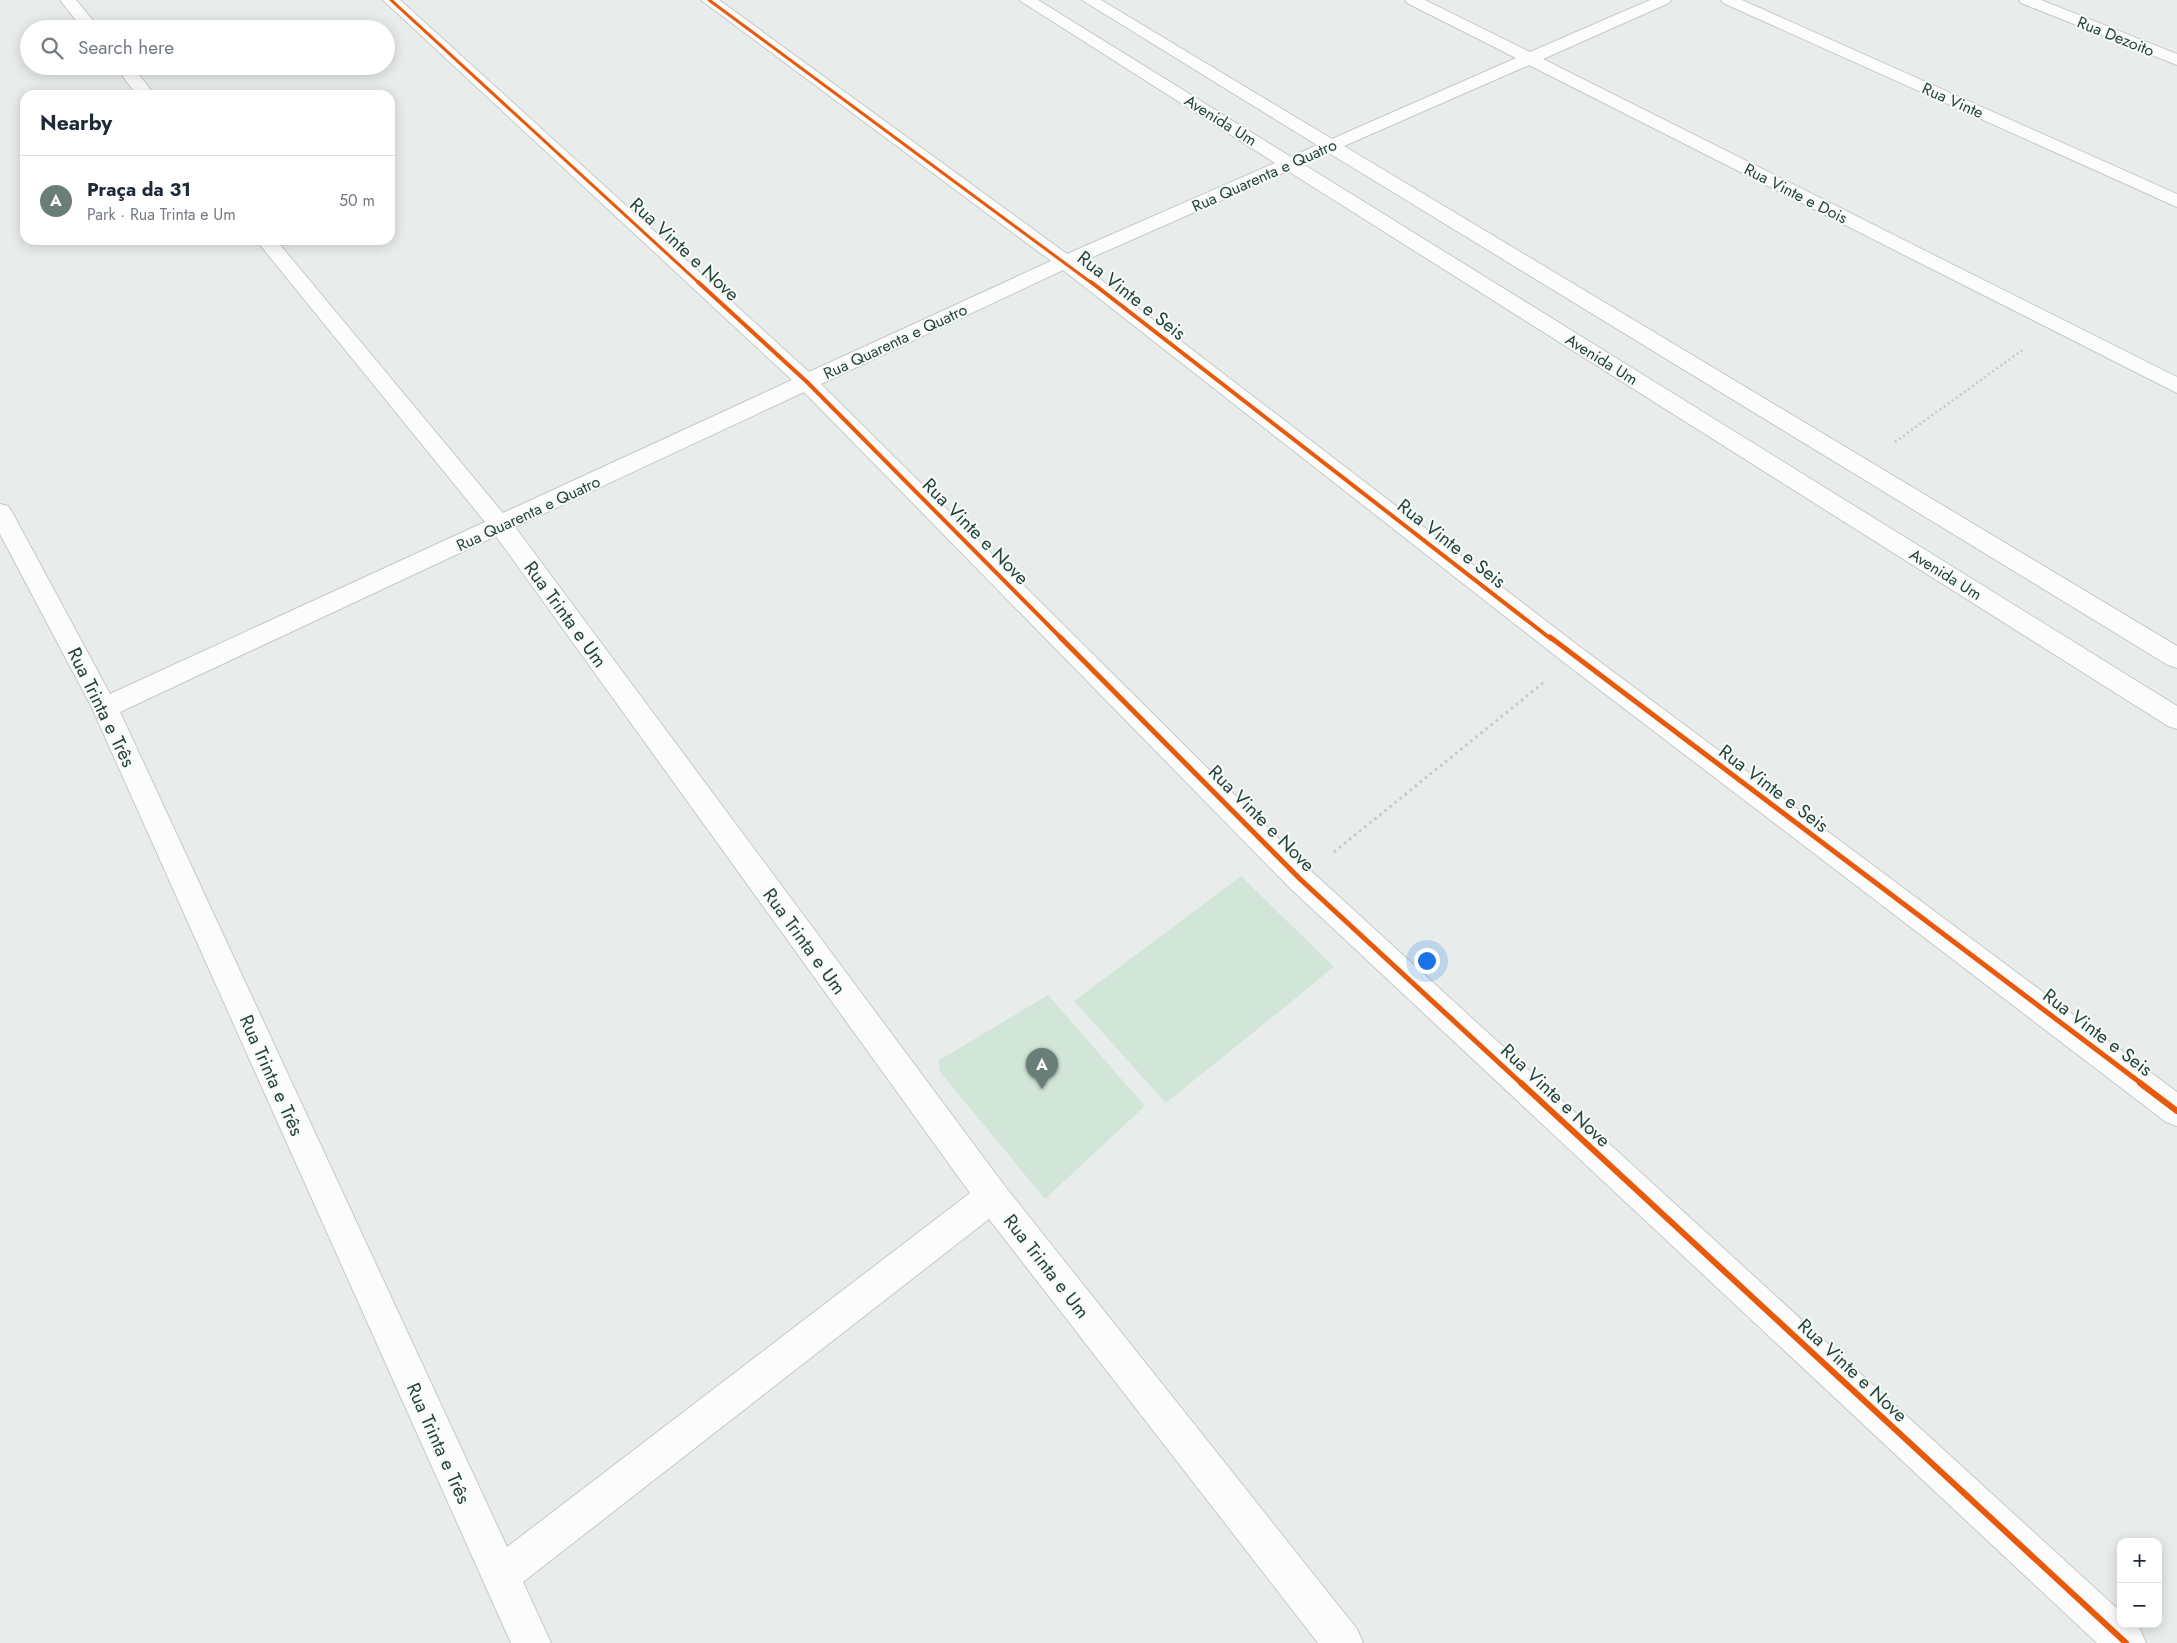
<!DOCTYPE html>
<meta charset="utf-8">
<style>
:root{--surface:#fff;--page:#f2f2f3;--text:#1f2937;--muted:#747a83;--line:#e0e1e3;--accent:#697e78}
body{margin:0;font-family:Jost,sans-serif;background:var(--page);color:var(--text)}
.controls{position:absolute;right:15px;bottom:15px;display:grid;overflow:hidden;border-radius:10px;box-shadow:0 2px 12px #0003}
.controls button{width:45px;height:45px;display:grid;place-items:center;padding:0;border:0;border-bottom:1px solid var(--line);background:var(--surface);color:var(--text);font:25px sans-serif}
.you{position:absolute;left:1426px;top:960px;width:18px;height:18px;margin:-12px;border:4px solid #fff;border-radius:50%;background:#1a73e8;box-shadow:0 0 0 8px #1a73e833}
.badge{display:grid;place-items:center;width:32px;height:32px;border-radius:50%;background:var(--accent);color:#fff;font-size:16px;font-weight:700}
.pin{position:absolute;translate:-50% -41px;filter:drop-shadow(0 1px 2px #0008)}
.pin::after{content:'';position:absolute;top:26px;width:18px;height:15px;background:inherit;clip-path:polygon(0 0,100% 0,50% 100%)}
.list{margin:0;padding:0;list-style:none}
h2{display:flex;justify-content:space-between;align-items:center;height:65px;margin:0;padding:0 20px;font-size:21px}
h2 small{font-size:16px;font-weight:400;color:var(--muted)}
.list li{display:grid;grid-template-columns:32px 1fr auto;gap:15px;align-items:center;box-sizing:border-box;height:90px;padding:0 20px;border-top:1px solid var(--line)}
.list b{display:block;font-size:19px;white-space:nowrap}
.list p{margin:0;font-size:16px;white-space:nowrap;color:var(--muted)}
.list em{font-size:16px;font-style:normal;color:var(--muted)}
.icon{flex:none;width:28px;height:28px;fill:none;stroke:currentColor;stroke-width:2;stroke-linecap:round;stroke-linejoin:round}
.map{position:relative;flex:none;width:2177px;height:1643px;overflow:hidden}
.search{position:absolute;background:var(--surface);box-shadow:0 2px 12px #0003;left:20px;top:20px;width:375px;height:55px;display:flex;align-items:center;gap:12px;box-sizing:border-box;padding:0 18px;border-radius:28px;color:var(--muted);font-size:19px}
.panel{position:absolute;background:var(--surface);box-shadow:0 2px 12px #0003;left:20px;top:90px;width:375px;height:155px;border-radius:15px}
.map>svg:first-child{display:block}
.green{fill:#d1e6d8}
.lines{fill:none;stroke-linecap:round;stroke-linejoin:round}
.minor-casing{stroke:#c5cac8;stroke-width:2}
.path-far1{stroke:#c3ccca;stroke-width:2.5;stroke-dasharray:2 3;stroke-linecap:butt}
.path{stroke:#c3ccca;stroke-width:3;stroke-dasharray:2.5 4;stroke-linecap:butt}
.minor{fill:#fcfcfc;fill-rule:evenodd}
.cycleway-far3-casing{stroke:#f7fbf9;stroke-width:5}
.cycleway-far2-casing{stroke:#f7fbf9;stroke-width:6}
.cycleway-far1-casing{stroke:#f7fbf9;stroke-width:8}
.cycleway-casing{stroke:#f7fbf9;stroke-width:9}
.cycleway-far3{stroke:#e8590c;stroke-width:3}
.cycleway-far2{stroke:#e8590c;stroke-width:4}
.cycleway-far1{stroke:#e8590c;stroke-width:5}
.cycleway{stroke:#e8590c;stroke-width:6}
.labels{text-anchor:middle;stroke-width:4;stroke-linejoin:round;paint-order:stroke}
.far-street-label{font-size:16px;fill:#24423a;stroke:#f7fbf9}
.street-label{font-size:19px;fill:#24423a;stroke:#f7fbf9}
</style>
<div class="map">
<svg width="2177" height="1643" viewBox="0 0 2177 1643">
<rect width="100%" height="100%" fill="#e8edeb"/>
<g class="green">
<polygon points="1241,876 1334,967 1166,1103 1074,1001"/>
<polygon points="1048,995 1145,1106 1045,1199 940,1072 938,1061"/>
</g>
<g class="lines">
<g class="minor-casing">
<g id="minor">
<polygon points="60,0 76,0 100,29 83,29"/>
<path d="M 383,0 L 400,0 L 809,372 L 1051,261 L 701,0 L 719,0 L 1067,254 L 1275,163 L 1019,0 L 1038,0 L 1291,157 L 1317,145 L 1082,0 L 1101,0 L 1332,139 L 1516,58 L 1407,3 L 1405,0 L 1425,0 L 1530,52 L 1650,0 L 1671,0 L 1669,3 L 1543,59 L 2177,377 L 2177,393 L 1529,65 L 1344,146 L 2177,646 L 2177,668 L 2168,665 L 1329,153 L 1303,164 L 2177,706 L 2177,729 L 2168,726 L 1288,171 L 1079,263 L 1584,650 L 2177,1092 L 2177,1126 L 2166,1122 L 1566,664 L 1063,270 L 821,384 L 1310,870 L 2121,1612 L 2121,1624 L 2135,1624 L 2140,1629 L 2146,1643 L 2097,1643 L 1290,888 L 804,392 L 515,527 L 1004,1185 L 1357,1629 L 1363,1643 L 1318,1643 L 989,1219 L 523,1582 L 551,1643 L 511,1643 L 92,708 L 0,534 L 0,504 L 8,506 L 12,512 L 110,694 L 485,522 L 256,240 L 276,240 L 503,513 L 792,380 ZM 496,536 L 970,1193 L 507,1547 L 120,712 Z"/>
<polygon points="1721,0 1742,0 2177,194 2177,207 1723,3"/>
<polygon points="2019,0 2041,0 2177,54 2177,65 2021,3"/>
<polygon points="115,66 132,66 155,95 137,95"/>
</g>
</g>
<polyline class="path-far1" points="1895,442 2024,349"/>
<polyline class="path" points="1334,852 1543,683"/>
<use href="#minor" class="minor"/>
<g class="cycleway-far3-casing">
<g id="cycleway-far3">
<polyline points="391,0 700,284"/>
<polyline points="709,0 1093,284"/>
</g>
</g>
<g class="cycleway-far2-casing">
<g id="cycleway-far2">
<polyline points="698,282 807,382 1062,639"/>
<polyline points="1091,282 1551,639"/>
</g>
</g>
<g class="cycleway-far1-casing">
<g id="cycleway-far1">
<polyline points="1060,637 1300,879 1522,1084"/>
<polyline points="1550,637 2142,1084"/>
</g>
</g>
<g class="cycleway-casing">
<g id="cycleway">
<polyline points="1521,1083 2126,1643"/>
<polyline points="2140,1083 2177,1111"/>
</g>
</g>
<use href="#cycleway-far3" class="cycleway-far3"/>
<use href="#cycleway-far2" class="cycleway-far2"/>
<use href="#cycleway-far1" class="cycleway-far1"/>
<use href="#cycleway" class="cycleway"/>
</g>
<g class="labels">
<g class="far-street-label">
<text transform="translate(2116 36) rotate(22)" y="6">Rua Dezoito</text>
<text transform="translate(1953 100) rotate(24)" y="6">Rua Vinte</text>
<text transform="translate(1221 120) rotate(32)" y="6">Avenida Um</text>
<text transform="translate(1264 175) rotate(-24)" y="6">Rua Quarenta e Quatro</text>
<text transform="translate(1796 193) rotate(27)" y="6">Rua Vinte e Dois</text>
<text transform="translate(895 341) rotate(-25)" y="6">Rua Quarenta e Quatro</text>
<text transform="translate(1602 359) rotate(32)" y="6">Avenida Um</text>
<text transform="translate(528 513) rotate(-25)" y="6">Rua Quarenta e Quatro</text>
<text transform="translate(1946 574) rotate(32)" y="6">Avenida Um</text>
</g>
<g class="street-label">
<text transform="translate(685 249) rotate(43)" y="7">Rua Vinte e Nove</text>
<text transform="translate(1132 295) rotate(38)" y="7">Rua Vinte e Seis</text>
<text transform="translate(976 531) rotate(45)" y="7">Rua Vinte e Nove</text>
<text transform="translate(1452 543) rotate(38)" y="7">Rua Vinte e Seis</text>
<text transform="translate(566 614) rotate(54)" y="7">Rua Trinta e Um</text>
<text transform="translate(102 707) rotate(64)" y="7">Rua Trinta e Três</text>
<text transform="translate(1774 788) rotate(37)" y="7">Rua Vinte e Seis</text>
<text transform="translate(1262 818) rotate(45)" y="7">Rua Vinte e Nove</text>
<text transform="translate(805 941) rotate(54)" y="7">Rua Trinta e Um</text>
<text transform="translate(2098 1032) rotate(37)" y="7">Rua Vinte e Seis</text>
<text transform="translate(272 1075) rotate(66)" y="7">Rua Trinta e Três</text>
<text transform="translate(1556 1095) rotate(43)" y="7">Rua Vinte e Nove</text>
<text transform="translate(1047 1266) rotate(52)" y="7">Rua Trinta e Um</text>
<text transform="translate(1853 1370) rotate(43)" y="7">Rua Vinte e Nove</text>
<text transform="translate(439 1443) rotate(66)" y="7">Rua Trinta e Três</text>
</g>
</g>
</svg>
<div class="controls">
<button>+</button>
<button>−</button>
</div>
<div class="you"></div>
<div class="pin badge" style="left:1042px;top:1089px">A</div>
<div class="search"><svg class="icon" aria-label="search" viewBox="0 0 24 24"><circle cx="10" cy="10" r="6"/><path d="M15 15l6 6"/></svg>Search here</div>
<section class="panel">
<h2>Nearby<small></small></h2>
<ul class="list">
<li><span class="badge">A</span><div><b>Praça da 31</b><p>Park · Rua Trinta e Um</p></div><em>50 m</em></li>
</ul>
</section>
</div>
